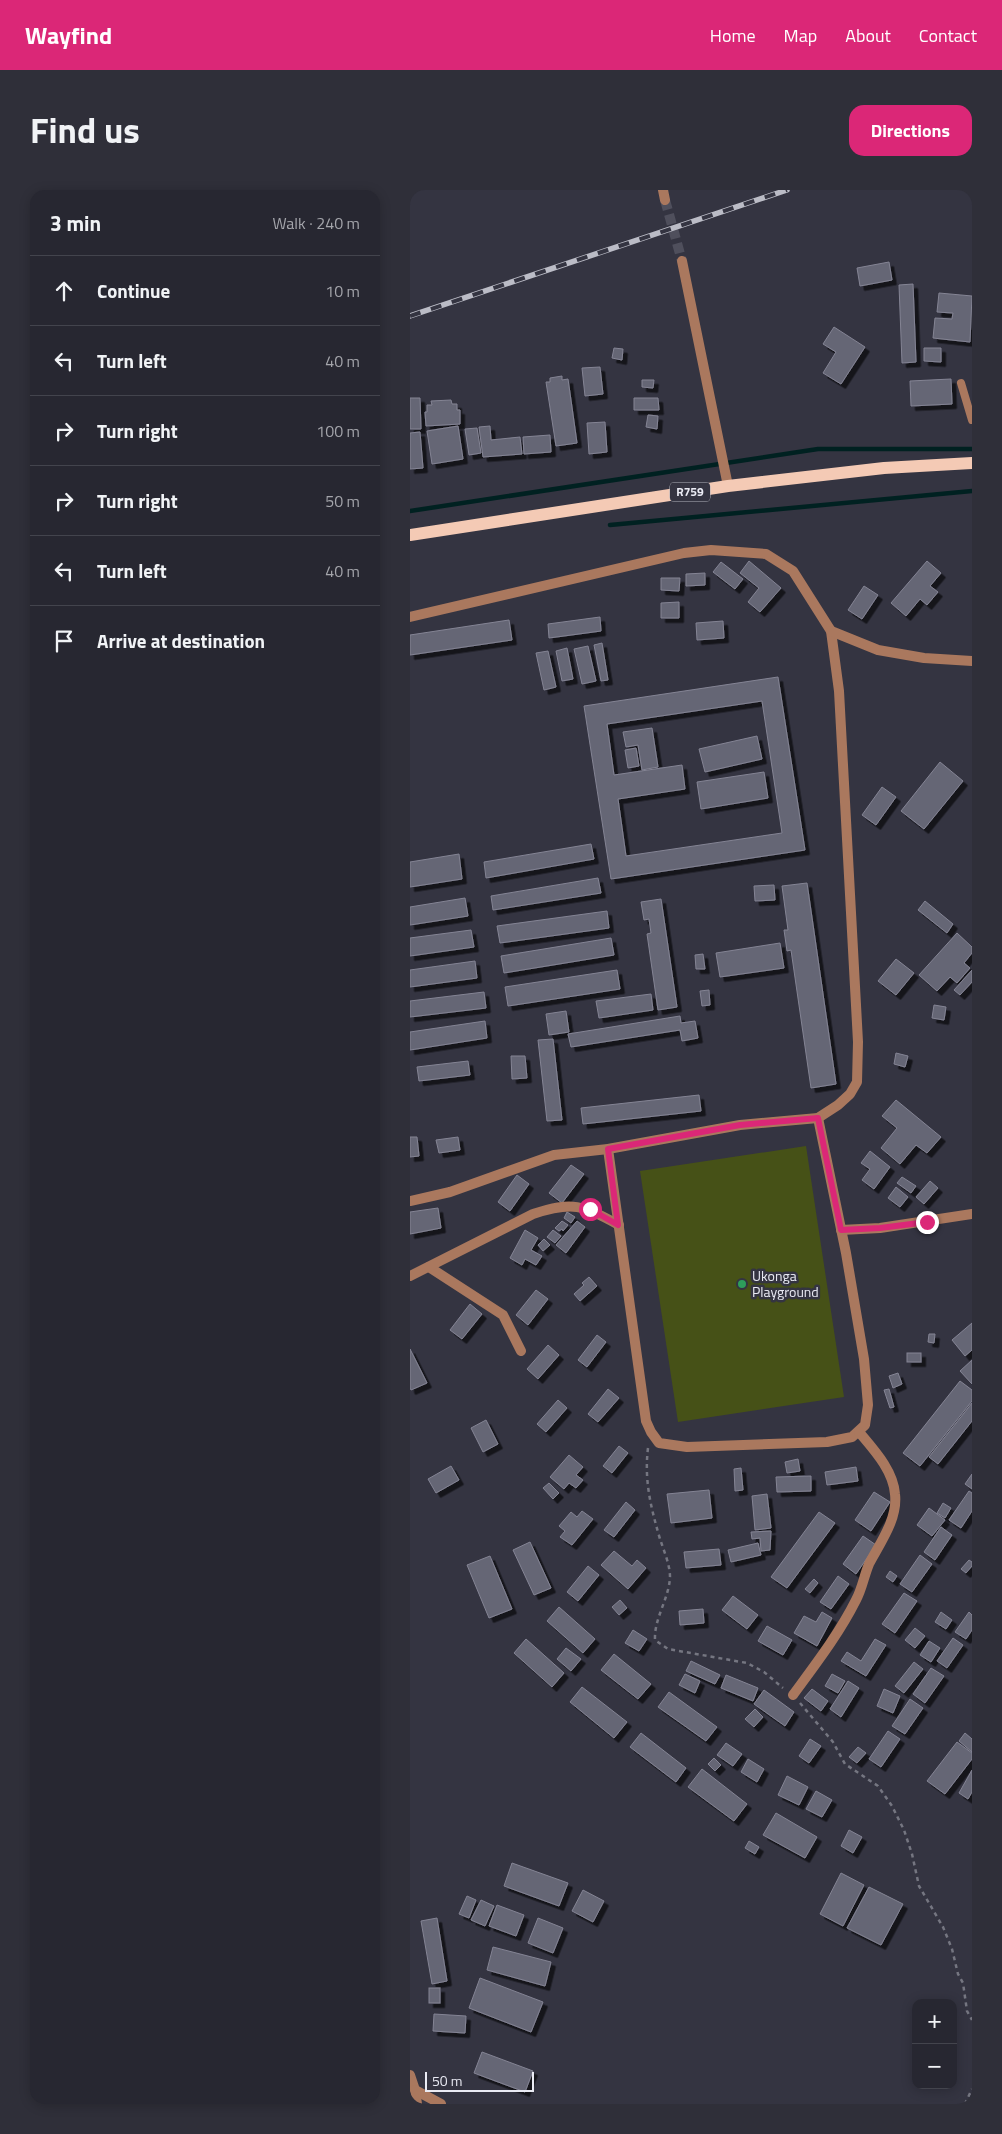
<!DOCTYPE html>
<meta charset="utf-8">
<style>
:root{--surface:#272731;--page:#2f2f39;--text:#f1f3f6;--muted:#a4a5ab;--line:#43444d;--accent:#db2777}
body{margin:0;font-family:"Titillium Web",sans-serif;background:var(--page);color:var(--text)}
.controls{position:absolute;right:15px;bottom:15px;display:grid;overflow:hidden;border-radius:10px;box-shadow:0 2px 12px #0003}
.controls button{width:45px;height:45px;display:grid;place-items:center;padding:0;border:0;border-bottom:1px solid var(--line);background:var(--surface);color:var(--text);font:25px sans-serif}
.scale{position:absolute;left:15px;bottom:12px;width:109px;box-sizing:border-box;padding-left:5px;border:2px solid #eaebf4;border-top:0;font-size:14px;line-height:18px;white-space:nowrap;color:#eaebf4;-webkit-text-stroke:4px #343441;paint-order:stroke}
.stop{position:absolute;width:15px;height:15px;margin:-11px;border:4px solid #db2777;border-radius:50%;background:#fff}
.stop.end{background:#db2777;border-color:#fff;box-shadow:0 1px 5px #0008}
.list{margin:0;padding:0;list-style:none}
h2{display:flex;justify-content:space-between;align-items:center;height:65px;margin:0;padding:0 20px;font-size:21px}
h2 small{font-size:16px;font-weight:400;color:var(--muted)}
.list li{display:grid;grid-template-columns:32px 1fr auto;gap:15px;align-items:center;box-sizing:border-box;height:70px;padding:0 20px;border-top:1px solid var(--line)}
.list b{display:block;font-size:19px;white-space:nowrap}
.list em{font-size:16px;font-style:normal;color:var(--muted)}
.icon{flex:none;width:28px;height:28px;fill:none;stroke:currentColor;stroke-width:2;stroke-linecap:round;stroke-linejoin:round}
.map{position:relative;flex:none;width:562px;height:1914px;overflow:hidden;border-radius:15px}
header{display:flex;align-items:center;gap:30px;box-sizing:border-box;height:70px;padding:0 25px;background:var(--accent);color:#fff}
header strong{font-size:24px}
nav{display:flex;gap:28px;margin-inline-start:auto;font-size:18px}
.intro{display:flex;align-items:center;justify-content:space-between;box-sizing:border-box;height:120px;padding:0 30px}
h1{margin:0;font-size:35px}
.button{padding:12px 22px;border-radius:15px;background:var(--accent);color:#fff;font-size:18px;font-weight:700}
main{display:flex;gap:30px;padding:0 30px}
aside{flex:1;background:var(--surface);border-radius:15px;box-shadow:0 2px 12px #0003}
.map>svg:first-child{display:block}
.green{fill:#465117}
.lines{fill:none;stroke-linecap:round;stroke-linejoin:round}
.stream{stroke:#002121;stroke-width:4.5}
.building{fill:#656675;stroke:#848494;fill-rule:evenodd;filter:url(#shadow)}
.minor-tunnel{stroke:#4f4f5c;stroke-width:10;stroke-dasharray:10 5;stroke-linecap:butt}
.path{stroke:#757681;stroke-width:2.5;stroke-dasharray:4 4;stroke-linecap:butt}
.service{stroke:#aa785e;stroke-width:8}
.minor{stroke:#aa785e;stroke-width:10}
.primary{stroke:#f4cab5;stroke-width:12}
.rail-casing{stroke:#bbbcc6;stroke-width:5.5}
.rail{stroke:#343441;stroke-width:4;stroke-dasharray:11;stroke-linecap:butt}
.route{stroke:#db2777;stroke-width:6}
.leisure-dot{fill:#2e9e5b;stroke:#343441;stroke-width:2}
.labels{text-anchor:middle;stroke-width:5;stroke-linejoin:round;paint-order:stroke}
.shield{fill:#343441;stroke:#b3b4be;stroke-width:1}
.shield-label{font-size:12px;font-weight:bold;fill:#eaebf4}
.poi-label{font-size:14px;fill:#eaebf4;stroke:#343441;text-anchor:start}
</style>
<header>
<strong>Wayfind</strong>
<nav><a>Home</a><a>Map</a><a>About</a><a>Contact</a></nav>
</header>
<div class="intro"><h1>Find us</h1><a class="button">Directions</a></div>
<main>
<aside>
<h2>3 min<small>Walk · 240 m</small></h2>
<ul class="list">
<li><svg class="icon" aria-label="ahead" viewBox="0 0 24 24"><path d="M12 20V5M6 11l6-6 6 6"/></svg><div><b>Continue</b></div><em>10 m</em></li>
<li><svg class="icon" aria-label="left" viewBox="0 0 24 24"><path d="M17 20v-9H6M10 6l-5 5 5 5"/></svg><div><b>Turn left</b></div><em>40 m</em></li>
<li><svg class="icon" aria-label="right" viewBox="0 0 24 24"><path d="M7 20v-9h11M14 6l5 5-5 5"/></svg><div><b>Turn right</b></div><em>100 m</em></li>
<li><svg class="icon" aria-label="right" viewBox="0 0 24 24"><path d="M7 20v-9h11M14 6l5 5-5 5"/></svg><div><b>Turn right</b></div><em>50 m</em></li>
<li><svg class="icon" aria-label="left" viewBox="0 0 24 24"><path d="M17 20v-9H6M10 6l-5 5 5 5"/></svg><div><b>Turn left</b></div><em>40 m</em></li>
<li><svg class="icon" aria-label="arrive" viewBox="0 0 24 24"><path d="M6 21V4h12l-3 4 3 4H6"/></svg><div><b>Arrive at destination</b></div></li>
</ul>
</aside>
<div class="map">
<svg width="562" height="1914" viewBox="0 0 562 1914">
<defs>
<filter id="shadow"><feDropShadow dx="4.5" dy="4.5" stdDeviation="0" flood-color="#0009"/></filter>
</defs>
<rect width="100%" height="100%" fill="#343441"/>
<polygon class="green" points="396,956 434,1207 268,1232 230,981"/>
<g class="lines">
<g class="stream">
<polyline points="0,321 408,259 562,259"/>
<polyline points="200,335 562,301"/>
</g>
</g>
<g class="building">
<polygon points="479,72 482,90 450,96 447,78"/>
<polygon points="503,94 506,172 492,173 489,95"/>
<polygon points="529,103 562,106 560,152 523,148 525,128 542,129 543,123 527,122"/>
<polygon points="424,137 455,157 431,194 413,183 426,162 413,154"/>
<polygon points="204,158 213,159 212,170 202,168"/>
<polygon points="514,158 531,158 531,172 514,171"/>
<polygon points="190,177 193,204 175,206 172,178"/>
<polygon points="152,186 152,190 158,189 167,253 146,256 136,192 140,192 140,188"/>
<polygon points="541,189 542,214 501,216 500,191"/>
<polygon points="232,190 244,190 243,198 232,197"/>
<polygon points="0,208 10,208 11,239 0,239"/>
<polygon points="224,208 248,208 249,220 224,220"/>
<polygon points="41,210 42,214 47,214 47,220 50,220 50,234 16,236 15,222 17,222 17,215 22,215 21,211"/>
<polygon points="238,225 248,226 247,239 236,237"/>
<polygon points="195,232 197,262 179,264 177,233"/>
<polygon points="48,236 53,269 22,274 17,241"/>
<polygon points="80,236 81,250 110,247 112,264 73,267 69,237"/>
<polygon points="67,238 71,263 59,265 55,239"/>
<polygon points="10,242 13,278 0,279 0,243"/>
<polygon points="140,245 141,262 114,264 113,247"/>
<polygon points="339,371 371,398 350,422 338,412 349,398 330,383"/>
<polygon points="517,371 531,383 520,396 528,402 517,415 510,409 496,426 481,413"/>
<polygon points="311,372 333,389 325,399 303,382"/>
<polygon points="295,383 295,395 276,396 276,384"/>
<polygon points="251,388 270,388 269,401 251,400"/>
<polygon points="454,396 468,405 452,429 438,420"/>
<polygon points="269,412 269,428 251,428 251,413"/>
<polygon points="190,427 191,441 139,448 138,434"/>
<polygon points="99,430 102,450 0,465 0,445"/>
<polygon points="313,431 314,448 287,450 286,433"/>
<polygon points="192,453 198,490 191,491 184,455"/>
<polygon points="178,456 186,491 172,494 164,459"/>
<polygon points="157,458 163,489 152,491 146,461"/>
<polygon points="138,461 146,497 134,500 126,463"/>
<path d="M 368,487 L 395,660 L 201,689 L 174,516 ZM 352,511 L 372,643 L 216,666 L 208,609 L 275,599 L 272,575 L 204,585 L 197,534 Z"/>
<polygon points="242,538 248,577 232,580 228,555 216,557 213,542"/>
<polygon points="347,546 352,569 295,582 289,559"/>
<polygon points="226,558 229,576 218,578 215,560"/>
<polygon points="530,572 553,591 514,639 491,621"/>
<polygon points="354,582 358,608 291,619 287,592"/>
<polygon points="472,597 486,607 466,635 452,625"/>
<polygon points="181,654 184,669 76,688 74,672"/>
<polygon points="49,664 52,689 0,697 0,672"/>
<polygon points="188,688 191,703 83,720 81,706"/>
<polygon points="397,693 426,894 401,898 381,760 377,761 374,740 378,740 372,696"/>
<polygon points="364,695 365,710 345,711 344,696"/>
<polygon points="55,708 58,726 0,735 0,717"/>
<polygon points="251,709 267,817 248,820 237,744 241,743 239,729 234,730 231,712"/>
<polygon points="515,711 543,734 537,743 508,720"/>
<polygon points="197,721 199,738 90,753 87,736"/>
<polygon points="61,740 64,757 0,766 0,748"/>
<polygon points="547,743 562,757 562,763 554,773 560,778 547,793 540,787 527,801 509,785"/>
<polygon points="201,748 204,765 94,783 91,766"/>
<polygon points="370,753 374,778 310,787 306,763"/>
<polygon points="293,764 295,779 286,779 285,765"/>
<polygon points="486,769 504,783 486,805 468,791"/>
<polygon points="65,771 67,788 0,797 0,780"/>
<polygon points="207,780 210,799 98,816 95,797"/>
<polygon points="562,780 562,792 550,805 544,800"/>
<polygon points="299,800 300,815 292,816 290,801"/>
<polygon points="74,802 76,818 0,827 0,811"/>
<polygon points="241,804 243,820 189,828 186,811"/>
<polygon points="524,815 536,817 534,830 522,828"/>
<polygon points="156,821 159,842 139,845 136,824"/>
<polygon points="270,826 271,833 285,831 288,848 272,851 270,840 161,857 158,844"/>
<polygon points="75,831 77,848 0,860 0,842"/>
<polygon points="143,849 152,930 137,931 128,850"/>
<polygon points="486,863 498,866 495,877 484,874"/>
<polygon points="101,866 115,866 117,888 102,889"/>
<polygon points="58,871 60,885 9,891 7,877"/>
<polygon points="289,905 291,921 173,934 171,918"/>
<polygon points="486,910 531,947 517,963 506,955 490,974 471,958 487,938 472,926"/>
<polygon points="0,947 7,947 9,966 0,967"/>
<polygon points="48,947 50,960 29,963 26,950"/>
<polygon points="460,961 480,977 464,999 452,990 460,979 451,973"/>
<polygon points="161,975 174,984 152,1013 139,1003"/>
<polygon points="107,985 119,994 100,1021 88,1012"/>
<polygon points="492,987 506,996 501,1003 487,993"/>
<polygon points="520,991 528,998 514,1014 506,1007"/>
<polygon points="486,997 498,1007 490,1017 478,1008"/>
<polygon points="28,1018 31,1038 0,1044 0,1022"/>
<polygon points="157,1022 165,1027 161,1033 154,1028"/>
<polygon points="152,1031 158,1035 153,1041 152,1039 149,1041 145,1038"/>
<polygon points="167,1031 175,1037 156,1063 146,1055"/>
<polygon points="115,1040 128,1048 121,1060 132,1066 126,1075 115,1069 112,1075 100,1068"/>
<polygon points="143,1040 151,1046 145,1053 137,1047"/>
<polygon points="134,1049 140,1055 133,1061 128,1055"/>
<polygon points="179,1087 187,1096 170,1111 164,1104 174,1095 172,1093"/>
<polygon points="126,1100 138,1109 118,1135 106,1125"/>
<polygon points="60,1114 72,1124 52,1149 40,1140"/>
<polygon points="562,1133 562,1160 555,1166 542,1150"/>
<polygon points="519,1144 525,1144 524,1153 518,1152"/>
<polygon points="187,1145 196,1152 177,1177 168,1170"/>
<polygon points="138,1155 149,1165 128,1189 117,1179"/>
<polygon points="0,1159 17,1193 1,1200 0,1198"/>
<rect x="497" y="1163" width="14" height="9"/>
<polygon points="562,1170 562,1194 550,1181"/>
<polygon points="488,1183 492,1194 483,1198 479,1186"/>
<polygon points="550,1191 562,1200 562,1211 510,1276 493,1263"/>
<polygon points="198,1199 209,1208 188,1232 178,1224"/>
<polygon points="479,1199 484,1217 480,1218 474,1200"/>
<polygon points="148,1210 157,1218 136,1242 127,1234"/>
<polygon points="562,1213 562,1231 528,1274 519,1267"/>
<polygon points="76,1230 88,1254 73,1262 61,1238"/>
<polygon points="209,1256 218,1263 202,1283 193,1276"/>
<polygon points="159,1265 173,1277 166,1285 173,1290 166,1298 159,1293 154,1299 140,1287"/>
<polygon points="388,1269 390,1281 377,1283 375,1272"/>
<polygon points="41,1276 49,1290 26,1303 18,1289"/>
<polygon points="446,1277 448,1291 417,1295 415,1282"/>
<polygon points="331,1278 333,1300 325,1301 324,1279"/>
<polygon points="562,1284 562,1299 555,1294"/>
<polygon points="401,1286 401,1301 367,1302 366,1287"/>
<polygon points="139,1293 149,1303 143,1309 133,1298"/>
<polygon points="299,1300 302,1328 261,1333 257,1304"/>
<polygon points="559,1301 562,1303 562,1321 551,1338 539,1330"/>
<polygon points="464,1302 480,1312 461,1341 445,1330"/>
<polygon points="357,1304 361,1338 345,1340 342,1306"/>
<polygon points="216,1312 225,1320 204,1347 194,1340"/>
<polygon points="533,1313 541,1318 535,1328 527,1323"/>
<polygon points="519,1318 535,1330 522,1346 507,1335"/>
<polygon points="172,1321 183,1329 162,1355 150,1347 155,1341 149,1336 161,1322 167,1327"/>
<polygon points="409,1322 425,1333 377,1398 361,1387"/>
<polygon points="531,1337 542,1345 525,1370 514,1362"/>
<polygon points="361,1341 360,1360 351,1361 350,1348 342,1349 341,1342"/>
<polygon points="453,1346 466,1355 446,1384 433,1374"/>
<polygon points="120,1352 141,1398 124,1405 103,1360"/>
<polygon points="348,1353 351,1365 321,1372 318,1360"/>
<polygon points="309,1359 311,1375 276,1378 274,1362"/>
<polygon points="204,1361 222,1376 227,1370 236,1378 218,1399 191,1375"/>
<polygon points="510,1365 522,1374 502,1402 490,1394"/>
<polygon points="80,1366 102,1419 79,1428 57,1375"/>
<polygon points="559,1370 562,1372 562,1376 556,1383 551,1379"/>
<polygon points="178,1376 189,1385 168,1411 157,1402"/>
<polygon points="480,1381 487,1386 483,1392 476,1387"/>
<polygon points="428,1386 439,1394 421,1419 410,1412"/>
<polygon points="404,1389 408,1393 400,1403 395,1399"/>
<polygon points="494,1403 507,1411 485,1443 472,1434"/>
<polygon points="323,1406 348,1425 337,1439 312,1420"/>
<polygon points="210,1410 217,1418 209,1425 202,1417"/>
<polygon points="149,1417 185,1449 173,1463 137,1431"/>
<polygon points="293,1419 294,1433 270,1435 269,1421"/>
<polygon points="412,1422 422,1428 407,1456 384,1443 394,1426 406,1432"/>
<polygon points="531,1422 542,1430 536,1439 525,1432"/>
<polygon points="559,1422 562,1425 562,1440 556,1449 545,1442"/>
<polygon points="357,1436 382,1450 373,1465 348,1451"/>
<polygon points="505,1438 515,1446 505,1458 495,1450"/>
<polygon points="223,1440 237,1449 229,1461 215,1453"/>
<polygon points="543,1448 553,1455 537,1478 527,1471"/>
<polygon points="116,1449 154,1483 142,1497 104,1463"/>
<polygon points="465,1449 476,1455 456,1486 431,1471 437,1462 451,1471"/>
<polygon points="519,1451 530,1458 521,1472 510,1465"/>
<polygon points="156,1458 171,1469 161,1481 147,1469"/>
<polygon points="204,1464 241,1494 228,1509 191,1480"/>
<polygon points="281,1471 310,1485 305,1494 276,1481"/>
<polygon points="504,1472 513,1479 494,1503 485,1496"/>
<polygon points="521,1478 534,1486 515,1513 503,1504"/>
<polygon points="275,1484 290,1491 285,1503 269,1495"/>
<polygon points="422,1484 435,1491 428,1503 415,1496"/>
<polygon points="316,1485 348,1498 343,1511 311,1498"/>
<polygon points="438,1491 449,1498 431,1527 420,1519"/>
<polygon points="172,1497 217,1532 204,1548 160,1512"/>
<polygon points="402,1499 418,1511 411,1521 394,1508"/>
<polygon points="474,1499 490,1506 483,1523 467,1516"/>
<polygon points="354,1500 384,1522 375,1536 344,1514"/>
<polygon points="259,1502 307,1537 296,1551 248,1517"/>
<polygon points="500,1509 513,1518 495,1544 482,1536"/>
<polygon points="345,1519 353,1527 344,1537 335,1529"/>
<polygon points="478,1541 490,1549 471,1577 459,1569"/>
<polygon points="231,1543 276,1578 266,1592 220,1557"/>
<polygon points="555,1543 562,1549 562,1562 549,1551"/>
<polygon points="400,1549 411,1556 399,1573 389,1566"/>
<polygon points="547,1552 562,1563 562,1569 535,1604 517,1591"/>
<polygon points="316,1553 332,1564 323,1576 307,1565"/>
<polygon points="448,1557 456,1563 447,1573 439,1567"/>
<polygon points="304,1568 311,1575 305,1581 298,1574"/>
<polygon points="338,1569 354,1579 347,1592 331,1582"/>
<polygon points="292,1579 337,1614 324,1631 278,1597"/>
<polygon points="562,1580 562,1602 558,1609 549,1603"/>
<polygon points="377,1586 398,1597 389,1615 368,1605"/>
<polygon points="406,1601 422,1610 412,1627 396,1619"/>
<polygon points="366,1623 407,1647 395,1668 353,1645"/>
<polygon points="439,1640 452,1647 443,1663 431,1656"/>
<polygon points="339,1651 349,1657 345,1664 335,1658"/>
<polygon points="102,1673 158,1693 149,1716 94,1696"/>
<polygon points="431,1683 454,1695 433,1736 410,1724"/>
<polygon points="459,1697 493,1714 471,1755 437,1738"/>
<polygon points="173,1700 194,1711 183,1732 162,1721"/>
<polygon points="57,1706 66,1710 59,1728 49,1724"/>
<polygon points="71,1710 84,1716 75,1736 61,1730"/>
<polygon points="87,1715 114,1725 106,1746 79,1736"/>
<polygon points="27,1728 37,1791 22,1794 11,1731"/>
<polygon points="128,1728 153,1738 143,1763 118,1753"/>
<polygon points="83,1757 141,1772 135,1796 77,1780"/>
<polygon points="70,1788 133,1812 121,1842 59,1818"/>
<rect x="19" y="1798" width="11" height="15"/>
<polygon points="24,1824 56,1826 55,1843 23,1841"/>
<polygon points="72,1862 123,1881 115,1902 64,1883"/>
</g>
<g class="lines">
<polyline class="minor-tunnel" points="255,10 272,71"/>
<g class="path">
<path d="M 238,1258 C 234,1291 241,1318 250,1349 C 254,1361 260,1375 260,1387 C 259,1409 244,1428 245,1450 L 258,1459 L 337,1473 L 354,1482 L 373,1498"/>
<polyline points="390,1513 423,1552 435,1574 468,1596 482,1616 494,1640 502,1664 509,1696 533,1737 542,1759 548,1784 553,1793 557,1821 562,1830"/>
<polyline points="555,1914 562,1899"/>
</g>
<polyline class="service" points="551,193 562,230"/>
<g class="minor">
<polyline points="253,0 255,10"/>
<polyline points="272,71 318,296"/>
<polyline points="0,427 274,363 301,360 356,364 383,381 421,441 429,501 448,852 447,892 440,904 428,915 408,928 330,935 198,959 144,965 40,1002 0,1011"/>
<polyline points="421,441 468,460 514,468 562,471"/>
<polyline points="198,959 236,1231 241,1242 249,1253 277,1257 417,1252 442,1247 455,1235 458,1215 454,1169 436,1063 408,928"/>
<polyline points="431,1040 470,1038 562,1024"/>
<polyline points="19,1077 93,1125 111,1161"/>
<path d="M 0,1086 L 123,1024 C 163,1011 172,1015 209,1035"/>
<path d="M 383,1505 C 405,1475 429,1444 446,1410 C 452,1399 454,1386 459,1374 C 470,1353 488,1329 485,1304 C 483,1280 464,1260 449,1242"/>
<polyline points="0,1885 5,1900 31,1914"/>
<polyline points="5,1900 7,1914"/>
</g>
<polyline class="primary" points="0,345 318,296 474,278 562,273"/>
<g class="rail-casing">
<polyline id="rail" points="0,126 377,0"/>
</g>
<use href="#rail" class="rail"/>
</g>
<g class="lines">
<polyline class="route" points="180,1019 208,1035 198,959 330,935 408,928 431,1040 470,1038 517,1032"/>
</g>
<circle class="leisure-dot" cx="332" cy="1094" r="5"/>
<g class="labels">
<rect class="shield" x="260" y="292.5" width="40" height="19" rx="4"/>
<g class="shield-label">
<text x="280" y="306">R759</text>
</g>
<g class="poi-label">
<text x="342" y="1091">Ukonga<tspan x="342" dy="16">Playground</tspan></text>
</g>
</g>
</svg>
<div class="controls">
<button>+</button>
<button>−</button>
</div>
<div class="scale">50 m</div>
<div class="stop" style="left:180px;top:1019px"></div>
<div class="stop end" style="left:517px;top:1032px"></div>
</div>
</main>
